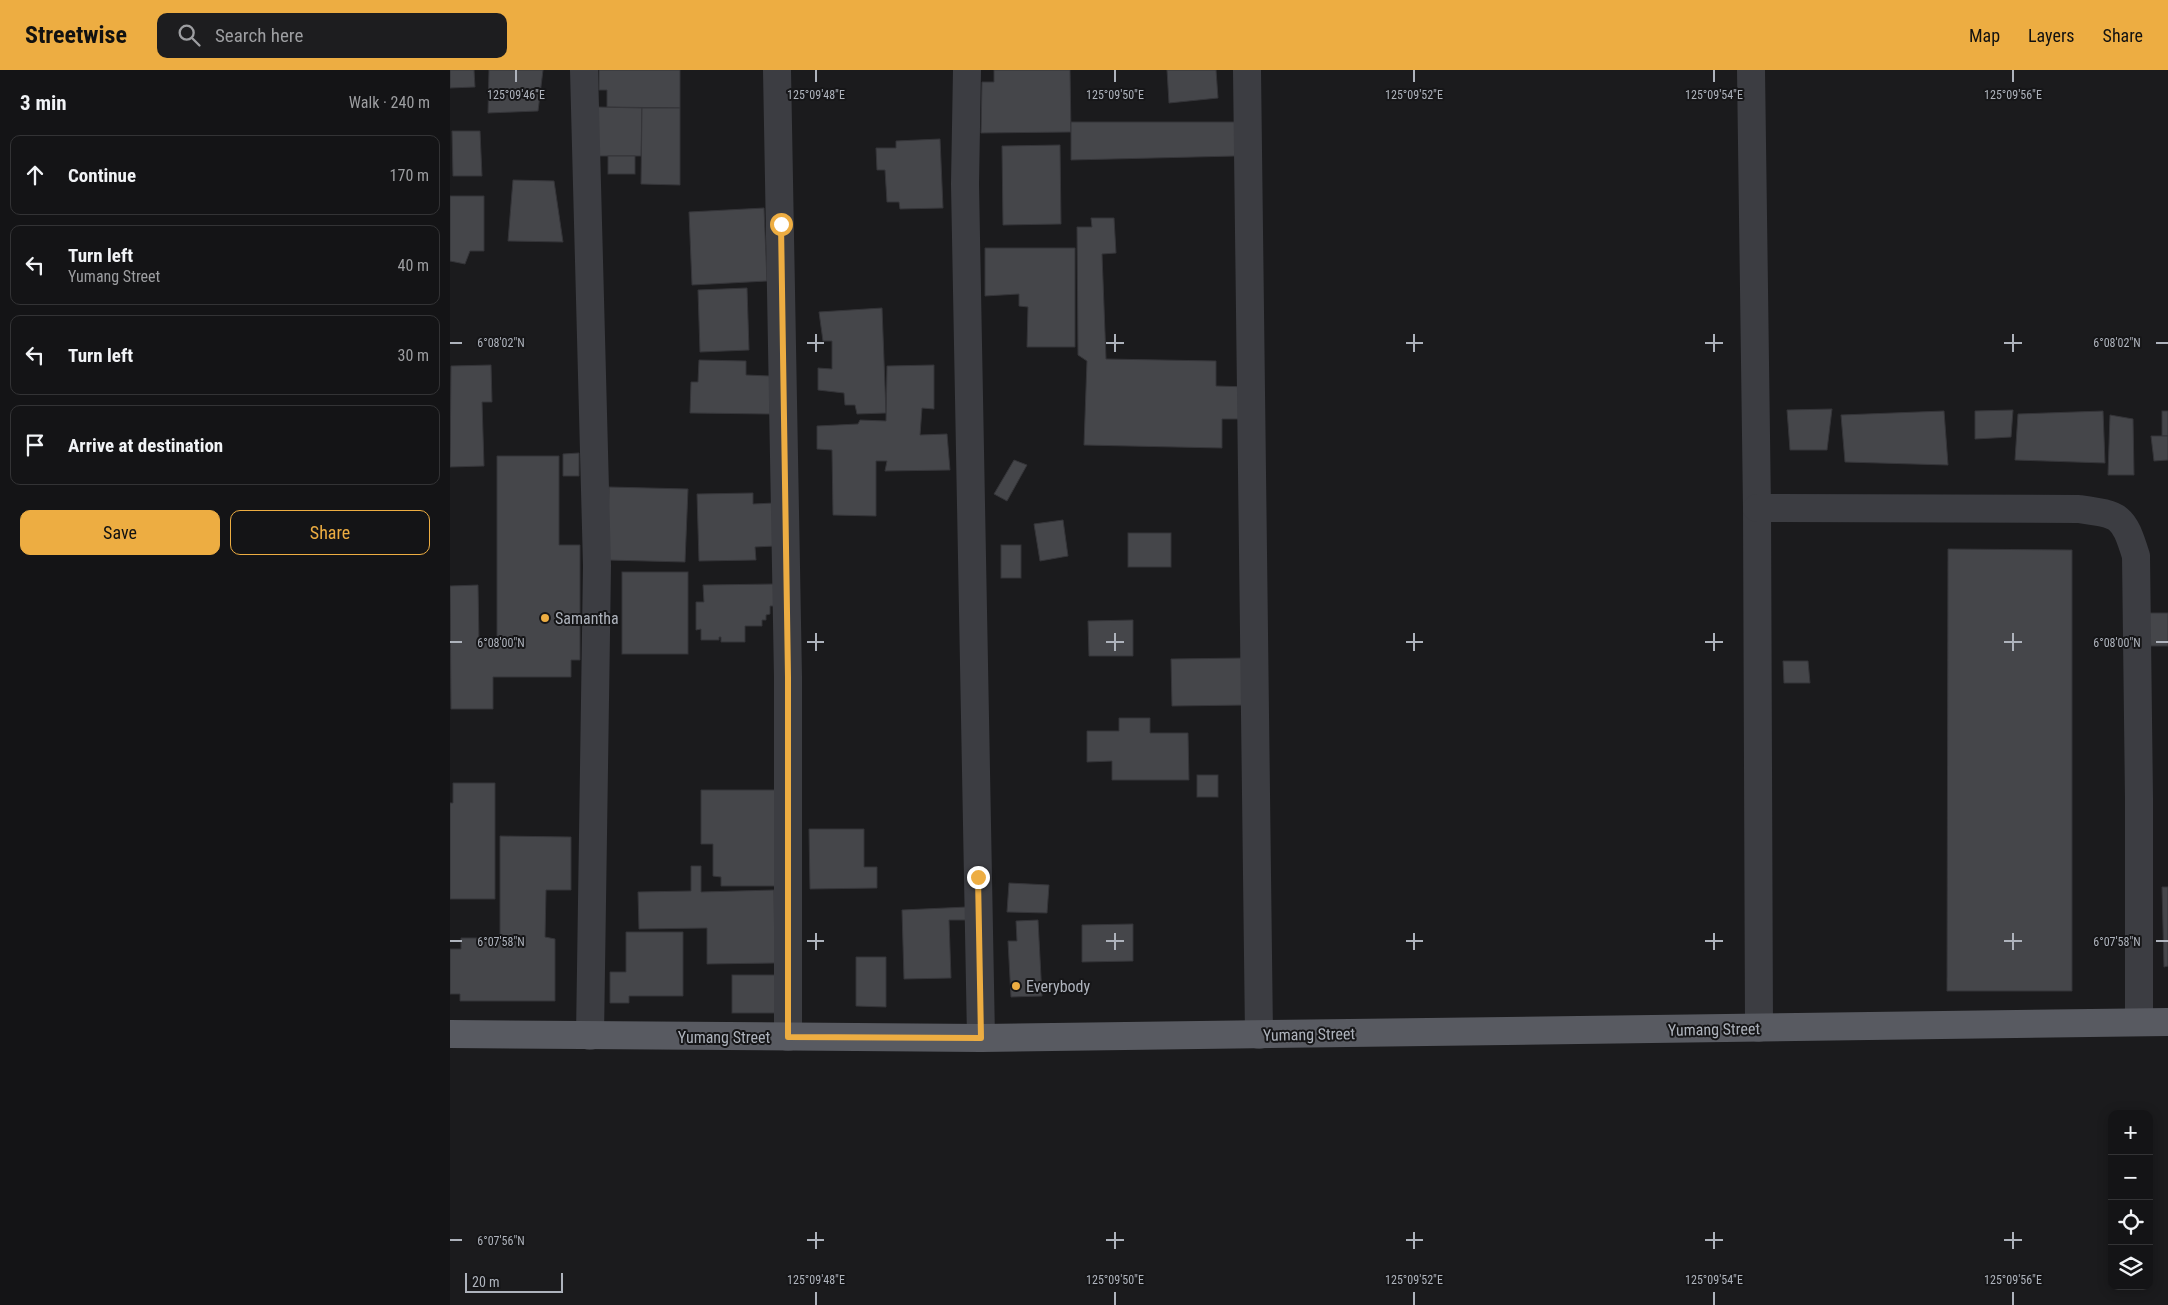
<!DOCTYPE html>
<meta charset="utf-8">
<style>
:root{--surface:#141416;--page:#1d1d1f;--text:#f1f3f6;--muted:#9d9ea1;--line:#333335;--accent:#edad42}
body{margin:0;font-family:"Roboto Condensed",sans-serif;background:var(--page);color:var(--text)}
.controls{position:absolute;right:15px;bottom:15px;display:grid;overflow:hidden;border-radius:10px;box-shadow:0 2px 12px #0003}
.controls button{width:45px;height:45px;display:grid;place-items:center;padding:0;border:0;border-bottom:1px solid var(--line);background:var(--surface);color:var(--text);font:25px sans-serif}
.scale{position:absolute;left:15px;bottom:12px;width:98px;box-sizing:border-box;padding-left:5px;border:2px solid #aeb3bc;border-top:0;font-size:14px;line-height:18px;white-space:nowrap;color:#aeb3bc;-webkit-text-stroke:4px #161618;paint-order:stroke}
.stop{position:absolute;width:15px;height:15px;margin:-11px;border:4px solid #edad42;border-radius:50%;background:#fff}
.stop.end{background:#edad42;border-color:#fff;box-shadow:0 1px 5px #0008}
.list{margin:0;padding:0;list-style:none}
h2{display:flex;justify-content:space-between;align-items:center;height:65px;margin:0;padding:0 20px;font-size:21px}
h2 small{font-size:16px;font-weight:400;color:var(--muted)}
.list li{display:grid;grid-template-columns:32px 1fr auto;gap:15px;align-items:center;box-sizing:border-box;height:80px;margin:0 10px 10px;padding:0 10px;border:1px solid var(--line);border-radius:10px}
.list b{display:block;font-size:19px;white-space:nowrap}
.list p{margin:0;font-size:16px;white-space:nowrap;color:var(--muted)}
.list em{font-size:16px;font-style:normal;color:var(--muted)}
.actions{display:flex;gap:10px;padding:15px 20px}
.actions a{flex:1;padding:11px 0;border:1px solid var(--accent);border-radius:10px;text-align:center;font-size:18px;color:var(--accent)}
.actions .main{background:var(--accent);color:#111}
.icon{flex:none;width:28px;height:28px;fill:none;stroke:currentColor;stroke-width:2;stroke-linecap:round;stroke-linejoin:round}
.map{position:relative;flex:none;width:1718px;height:1235px;overflow:hidden}
header{display:flex;align-items:center;gap:30px;box-sizing:border-box;height:70px;padding:0 25px;background:var(--accent);color:#111}
header strong{font-size:24px}
nav{display:flex;gap:28px;margin-inline-start:auto;font-size:18px}
.search{width:350px;height:45px;background:var(--page);display:flex;align-items:center;gap:12px;box-sizing:border-box;padding:0 18px;border-radius:10px;color:var(--muted);font-size:19px}
main{display:flex}
aside{flex:1;background:var(--surface)}
.map>svg:first-child{display:block}
.building{fill:#45464a;stroke:#353539}
.lines{fill:none;stroke-linecap:round;stroke-linejoin:round}
.minor{stroke:#3c3d42;stroke-width:28}
.major{stroke:#585a61;stroke-width:28}
.route{stroke:#edad42;stroke-width:6}
.ticks{fill:none;stroke:#aeb3bc;stroke-width:2}
.poi-dot{fill:#edad42;stroke:#161618;stroke-width:2}
.labels{text-anchor:middle;stroke-width:4;stroke-linejoin:round;paint-order:stroke}
.poi-label{font-size:16px;fill:#aeb3bc;stroke:#161618;text-anchor:start}
.street-label{font-size:16px;fill:#aeb3bc;stroke:#161618}
.ticks-label{font-size:12px;text-anchor:middle;fill:#aeb3bc;stroke:#161618;stroke-width:4;stroke-linejoin:round;paint-order:stroke}
</style>
<header>
<strong>Streetwise</strong>
<div class="search"><svg class="icon" aria-label="search" viewBox="0 0 24 24"><circle cx="10" cy="10" r="6"/><path d="M15 15l6 6"/></svg>Search here</div>
<nav><a>Map</a><a>Layers</a><a>Share</a></nav>
</header>
<main>
<aside>
<h2>3 min<small>Walk · 240 m</small></h2>
<ul class="list">
<li><svg class="icon" aria-label="ahead" viewBox="0 0 24 24"><path d="M12 20V5M6 11l6-6 6 6"/></svg><div><b>Continue</b></div><em>170 m</em></li>
<li><svg class="icon" aria-label="left" viewBox="0 0 24 24"><path d="M17 20v-9H6M10 6l-5 5 5 5"/></svg><div><b>Turn left</b><p>Yumang Street</p></div><em>40 m</em></li>
<li><svg class="icon" aria-label="left" viewBox="0 0 24 24"><path d="M17 20v-9H6M10 6l-5 5 5 5"/></svg><div><b>Turn left</b></div><em>30 m</em></li>
<li><svg class="icon" aria-label="arrive" viewBox="0 0 24 24"><path d="M6 21V4h12l-3 4 3 4H6"/></svg><div><b>Arrive at destination</b></div></li>
</ul>
<div class="actions"><a class="main">Save</a><a>Share</a></div>
</aside>
<div class="map">
<svg width="1718" height="1235" viewBox="0 0 1718 1235">
<rect width="100%" height="100%" fill="#1b1b1d"/>
<g class="building">
<polygon points="0,0 24,0 25,17 0,18"/>
<polygon points="39,0 93,0 88,41 38,43"/>
<polygon points="149,0 230,0 230,38 157,37 157,20 149,20"/>
<polygon points="544,0 620,0 621,62 531,63 532,12 544,12"/>
<polygon points="717,0 766,0 768,28 719,33"/>
<polygon points="148,37 192,38 191,86 147,86"/>
<polygon points="192,38 230,38 230,115 191,114"/>
<polygon points="621,52 786,52 785,86 621,90"/>
<polygon points="2,61 30,61 32,106 3,106"/>
<polygon points="490,69 493,138 450,139 449,132 437,132 435,100 427,100 426,78 446,78 446,71"/>
<polygon points="610,75 611,154 553,155 552,76"/>
<rect x="158" y="86" width="27" height="18"/>
<polygon points="63,110 104,111 113,172 58,171"/>
<polygon points="0,126 34,126 34,181 20,181 15,194 0,191"/>
<polygon points="314,138 317,211 242,215 239,142"/>
<polygon points="641,148 664,148 666,183 652,184 656,289 766,291 766,316 800,317 798,349 772,349 772,378 634,375 637,291 628,285 627,157 642,157"/>
<polygon points="535,178 625,178 625,277 577,277 578,237 569,236 569,224 535,226"/>
<polygon points="297,218 299,280 250,282 248,220"/>
<polygon points="432,238 436,343 407,344 405,335 395,335 394,323 368,320 368,298 382,299 382,271 373,271 369,242"/>
<polygon points="249,290 296,291 296,305 320,306 320,344 240,343 241,312 248,312"/>
<polygon points="41,295 42,332 32,332 34,396 0,397 1,296"/>
<polygon points="484,295 484,339 472,338 470,365 497,364 500,400 435,401 437,391 426,391 426,446 383,445 382,380 367,379 367,356 408,354 410,350 436,351 437,296"/>
<polygon points="1382,339 1377,380 1340,380 1337,340"/>
<polygon points="1563,340 1561,367 1525,369 1525,341"/>
<polygon points="1494,341 1498,395 1395,392 1391,345"/>
<polygon points="1653,341 1655,393 1565,390 1568,344"/>
<rect x="1712" y="341" width="6" height="25"/>
<polygon points="1660,345 1683,349 1684,405 1658,405"/>
<polygon points="1701,366 1718,366 1718,390 1704,391"/>
<polygon points="129,383 129,406 113,406 113,384"/>
<polygon points="47,386 109,386 109,475 130,475 130,590 121,590 121,607 43,607 43,639 1,639 0,516 28,515 29,573 47,573"/>
<polygon points="564,390 577,395 557,431 544,424"/>
<polygon points="159,417 238,419 235,492 157,490"/>
<polygon points="303,423 303,434 324,433 325,476 305,477 306,490 249,491 247,424"/>
<polygon points="613,450 618,486 590,491 584,454"/>
<rect x="678" y="463" width="43" height="34"/>
<rect x="551" y="475" width="20" height="33"/>
<polygon points="1498,479 1622,480 1622,921 1497,921"/>
<rect x="172" y="502" width="66" height="82"/>
<polygon points="325,514 326,536 320,536 320,544 316,545 316,550 312,550 312,556 295,556 295,572 271,572 271,567 269,567 269,570 251,570 251,559 246,560 246,532 254,532 253,515"/>
<rect x="1697" y="543" width="21" height="33"/>
<polygon points="683,550 683,586 639,586 638,551"/>
<polygon points="796,588 797,635 722,636 721,589"/>
<polygon points="1333,591 1358,591 1360,613 1334,613"/>
<polygon points="669,648 700,648 700,663 738,663 739,710 662,710 662,691 637,692 637,661 669,661"/>
<rect x="747" y="705" width="21" height="22"/>
<polygon points="3,713 45,713 45,829 0,829 0,733 3,733"/>
<polygon points="251,720 328,720 328,816 271,816 271,807 263,806 263,774 251,774"/>
<polygon points="359,759 414,759 414,797 427,797 427,818 360,819"/>
<polygon points="50,766 121,767 121,820 96,820 95,867 105,869 105,931 10,931 10,924 0,924 0,879 11,879 11,868 50,868"/>
<polygon points="241,796 251,796 251,822 324,820 325,893 257,894 257,858 189,859 188,822 241,821"/>
<polygon points="559,813 599,815 597,843 557,842"/>
<polygon points="1712,817 1718,817 1718,896 1714,897"/>
<polygon points="517,837 518,850 499,850 501,908 454,909 452,840"/>
<polygon points="588,850 592,926 561,927 558,871 567,871 566,851"/>
<polygon points="683,854 683,891 632,892 632,855"/>
<polygon points="176,862 233,862 233,926 179,926 179,933 160,933 160,902 176,902"/>
<polygon points="406,887 436,887 436,937 406,936"/>
<rect x="282" y="905" width="51" height="38"/>
</g>
<g class="lines">
<g class="minor">
<polyline points="134,0 147,496 140,966"/>
<polyline points="327,0 338,607 338,967"/>
<polyline points="517,0 515,114 531,968"/>
<polyline points="797,0 809,965"/>
<polyline points="1301,0 1307,438 1309,958"/>
<path d="M 1307,438 L 1629,439 C 1671,445 1673,445 1686,486 L 1689,729 L 1689,952"/>
</g>
<polyline class="major" points="0,964 531,968 1718,952"/>
</g>
<g class="lines">
<polyline class="route" points="331,154 338,607 338,967 531,968 528,807"/>
</g>
<path class="ticks" d="M 66,0 L 66,12M 366,0 L 366,12M 665,0 L 665,12M 964,0 L 964,12M 1264,0 L 1264,12M 1563,0 L 1563,12M 366,264 L 366,282M 665,264 L 665,282M 964,264 L 964,282M 1264,264 L 1264,282M 1563,264 L 1563,282M 0,273 L 12,273M 357,273 L 374,273M 656,273 L 674,273M 956,273 L 973,273M 1255,273 L 1273,273M 1554,273 L 1572,273M 1706,273 L 1718,273M 366,563 L 366,581M 665,563 L 665,581M 964,563 L 964,581M 1264,563 L 1264,581M 1563,563 L 1563,581M 0,572 L 12,572M 357,572 L 374,572M 656,572 L 674,572M 956,572 L 973,572M 1255,572 L 1273,572M 1554,572 L 1572,572M 1706,572 L 1718,572M 366,863 L 366,880M 665,863 L 665,880M 964,863 L 964,880M 1264,863 L 1264,880M 1563,863 L 1563,880M 0,871 L 12,871M 357,871 L 374,871M 656,871 L 674,871M 956,871 L 973,871M 1255,871 L 1273,871M 1554,871 L 1572,871M 1706,871 L 1718,871M 366,1162 L 366,1179M 665,1162 L 665,1179M 964,1162 L 964,1179M 1264,1162 L 1264,1179M 1563,1162 L 1563,1179M 0,1170 L 12,1170M 357,1170 L 374,1170M 656,1170 L 674,1170M 956,1170 L 973,1170M 1255,1170 L 1273,1170M 1554,1170 L 1572,1170M 366,1222 L 366,1235M 665,1222 L 665,1235M 964,1222 L 964,1235M 1264,1222 L 1264,1235M 1563,1222 L 1563,1235"/>
<g class="poi-dot">
<circle cx="95" cy="548" r="5"/>
<circle cx="566" cy="916" r="5"/>
</g>
<g class="labels">
<g class="poi-label">
<text x="105" y="554">Samantha</text>
<text x="576" y="922">Everybody</text>
</g>
<g class="street-label">
<text transform="translate(1264 959) rotate(-1)" y="6">Yumang Street</text>
<text transform="translate(859 964) rotate(-1)" y="6">Yumang Street</text>
<text x="274" y="973">Yumang Street</text>
</g>
</g>
<g class="ticks-label">
<text x="66" y="29">125°09'46"E</text>
<text x="366" y="29">125°09'48"E</text>
<text x="665" y="29">125°09'50"E</text>
<text x="964" y="29">125°09'52"E</text>
<text x="1264" y="29">125°09'54"E</text>
<text x="1563" y="29">125°09'56"E</text>
<text x="51" y="277">6°08'02"N</text>
<text x="1667" y="277">6°08'02"N</text>
<text x="51" y="577">6°08'00"N</text>
<text x="1667" y="577">6°08'00"N</text>
<text x="51" y="876">6°07'58"N</text>
<text x="1667" y="876">6°07'58"N</text>
<text x="51" y="1175">6°07'56"N</text>
<text x="366" y="1214">125°09'48"E</text>
<text x="665" y="1214">125°09'50"E</text>
<text x="964" y="1214">125°09'52"E</text>
<text x="1264" y="1214">125°09'54"E</text>
<text x="1563" y="1214">125°09'56"E</text>
</g>
</svg>
<div class="controls">
<button>+</button>
<button>−</button>
<button><svg class="icon" aria-label="locate" viewBox="0 0 24 24"><circle cx="12" cy="12" r="6"/><path d="M12 2v4M12 18v4M2 12h4M18 12h4"/></svg></button>
<button><svg class="icon" aria-label="layers" viewBox="0 0 24 24"><path d="M12 4l9 5-9 5-9-5zM3 14l9 5 9-5"/></svg></button>
</div>
<div class="scale">20 m</div>
<div class="stop" style="left:331px;top:154px"></div>
<div class="stop end" style="left:528px;top:807px"></div>
</div>
</main>
